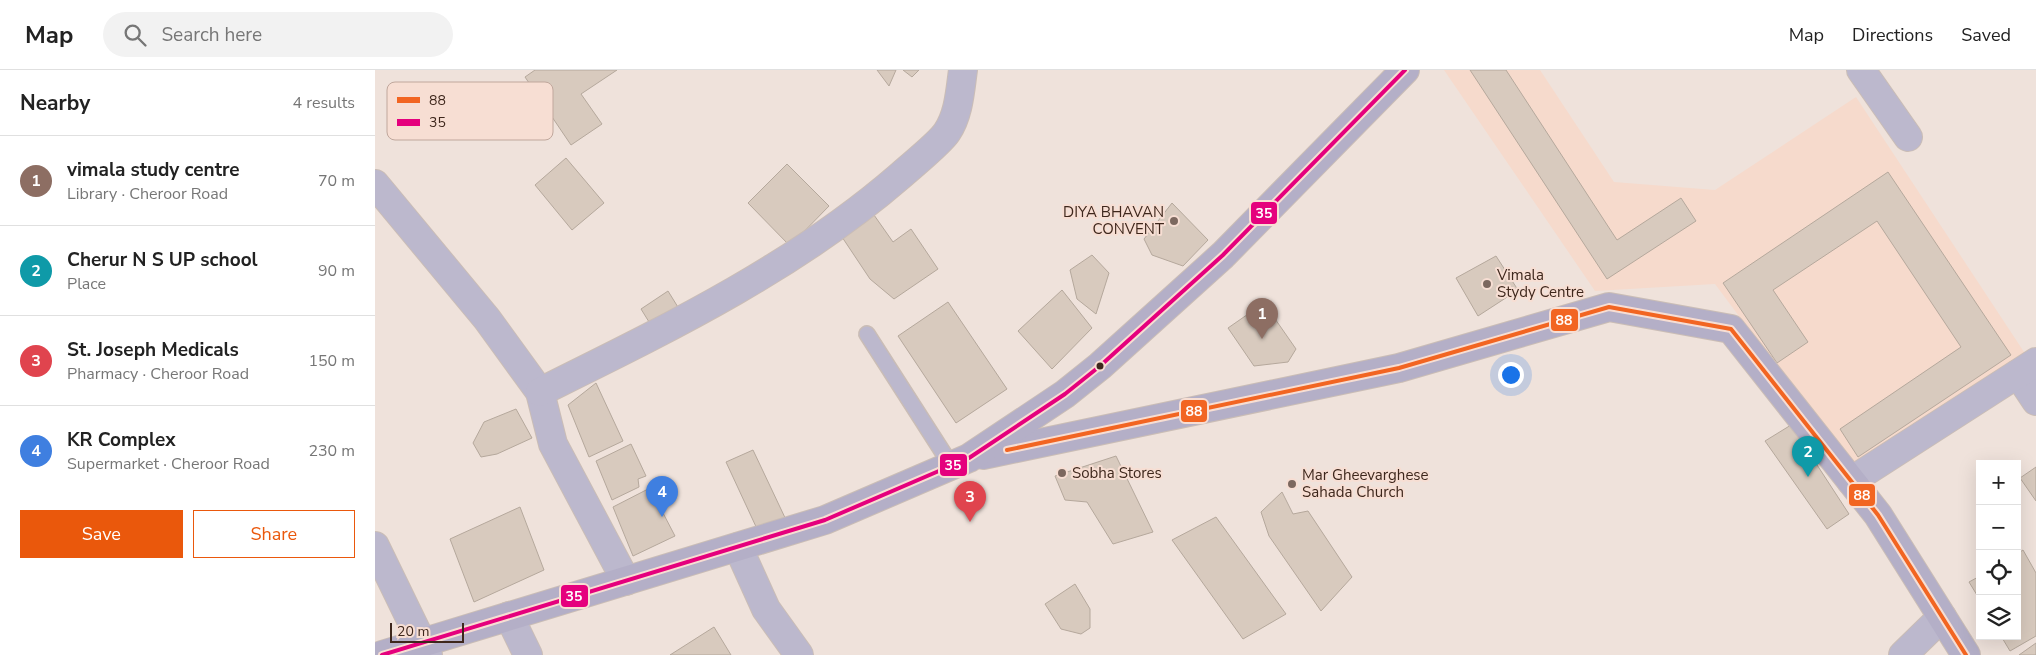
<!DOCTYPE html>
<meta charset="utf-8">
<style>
:root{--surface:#fff;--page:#f2f2f2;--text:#222;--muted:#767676;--line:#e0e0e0;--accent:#ea580c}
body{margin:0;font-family:"Nunito Sans",sans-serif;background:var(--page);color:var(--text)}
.controls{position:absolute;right:15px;bottom:15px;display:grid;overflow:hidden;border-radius:0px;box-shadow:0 5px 20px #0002}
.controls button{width:45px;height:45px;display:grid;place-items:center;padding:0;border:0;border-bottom:1px solid var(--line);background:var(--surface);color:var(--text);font:25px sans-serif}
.scale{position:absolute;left:15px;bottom:12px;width:74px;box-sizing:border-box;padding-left:5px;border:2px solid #3e271c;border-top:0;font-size:14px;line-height:18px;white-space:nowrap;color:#3e271c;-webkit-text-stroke:4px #f7ded3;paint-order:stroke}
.you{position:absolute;left:1135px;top:304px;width:18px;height:18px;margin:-12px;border:4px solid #fff;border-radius:50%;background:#1a73e8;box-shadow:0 0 0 8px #1a73e833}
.badge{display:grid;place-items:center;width:32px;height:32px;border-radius:50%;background:var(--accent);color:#fff;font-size:16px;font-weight:700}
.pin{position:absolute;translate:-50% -41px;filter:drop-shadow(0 1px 2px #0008)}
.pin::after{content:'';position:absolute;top:26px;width:18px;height:15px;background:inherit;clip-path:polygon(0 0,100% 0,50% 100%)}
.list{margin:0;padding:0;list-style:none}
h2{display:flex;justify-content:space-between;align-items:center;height:65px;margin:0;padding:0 20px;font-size:21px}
h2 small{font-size:16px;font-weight:400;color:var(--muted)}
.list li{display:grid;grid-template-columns:32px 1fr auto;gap:15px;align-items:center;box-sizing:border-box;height:90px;padding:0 20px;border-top:1px solid var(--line)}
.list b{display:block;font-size:19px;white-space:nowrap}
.list p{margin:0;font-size:16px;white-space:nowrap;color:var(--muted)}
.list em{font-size:16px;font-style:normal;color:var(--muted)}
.actions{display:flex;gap:10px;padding:15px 20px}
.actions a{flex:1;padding:11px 0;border:1px solid var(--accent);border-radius:0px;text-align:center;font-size:18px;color:var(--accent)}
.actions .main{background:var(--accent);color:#fff}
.icon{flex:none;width:28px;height:28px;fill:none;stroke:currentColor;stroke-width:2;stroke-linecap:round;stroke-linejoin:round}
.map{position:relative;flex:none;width:1661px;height:585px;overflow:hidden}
header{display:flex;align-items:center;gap:30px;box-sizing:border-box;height:70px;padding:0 25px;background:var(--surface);border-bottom:1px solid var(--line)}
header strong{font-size:24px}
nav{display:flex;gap:28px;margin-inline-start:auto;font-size:18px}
.search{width:350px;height:45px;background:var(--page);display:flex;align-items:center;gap:12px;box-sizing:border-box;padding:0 18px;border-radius:28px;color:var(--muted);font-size:19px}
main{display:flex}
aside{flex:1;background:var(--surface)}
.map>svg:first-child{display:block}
.built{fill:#f6dacc}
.building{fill:#d8cabe;stroke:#b5a89c}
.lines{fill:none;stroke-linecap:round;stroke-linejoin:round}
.service-casing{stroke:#cabdb6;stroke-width:18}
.minor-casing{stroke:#cabdb6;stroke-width:30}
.secondary-casing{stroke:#cabdb6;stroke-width:30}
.service{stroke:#bcb8cd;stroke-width:15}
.minor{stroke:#bcb8cd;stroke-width:28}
.secondary{stroke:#b4afc7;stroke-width:28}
.bus-1-casing{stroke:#f7ded3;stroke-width:8}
.bus-2-casing{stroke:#f7ded3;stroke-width:8}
.bus-1{stroke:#f26522;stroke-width:4}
.bus-2{stroke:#e5007d;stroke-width:4}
.poi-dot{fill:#7c685f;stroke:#f7ded3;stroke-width:2}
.bus-dot{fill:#3e271c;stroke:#f7ded3;stroke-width:2}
.labels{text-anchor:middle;stroke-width:4;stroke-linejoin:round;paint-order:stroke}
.poi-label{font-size:15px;fill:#3e271c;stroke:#f7ded3;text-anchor:start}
.key{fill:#f7ded3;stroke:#c0a79c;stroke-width:1}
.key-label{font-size:14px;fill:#3e271c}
.line-badge{stroke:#f7ded3;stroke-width:2}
.badge-label{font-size:14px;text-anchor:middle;font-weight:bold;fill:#fff}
</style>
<header>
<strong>Map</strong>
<div class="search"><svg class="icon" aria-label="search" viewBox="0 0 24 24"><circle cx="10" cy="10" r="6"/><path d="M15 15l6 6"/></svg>Search here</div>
<nav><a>Map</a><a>Directions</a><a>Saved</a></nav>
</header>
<main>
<aside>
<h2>Nearby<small>4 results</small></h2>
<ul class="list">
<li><span class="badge" style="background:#8d6e63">1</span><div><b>vimala study centre</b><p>Library · Cheroor Road</p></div><em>70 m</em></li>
<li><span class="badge" style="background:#0f9aa8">2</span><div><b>Cherur N S UP school</b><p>Place</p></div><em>90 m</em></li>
<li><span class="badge" style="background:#e0444e">3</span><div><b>St. Joseph Medicals</b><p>Pharmacy · Cheroor Road</p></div><em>150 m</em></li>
<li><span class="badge" style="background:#3f7fe0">4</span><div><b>KR Complex</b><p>Supermarket · Cheroor Road</p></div><em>230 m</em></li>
</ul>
<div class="actions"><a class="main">Save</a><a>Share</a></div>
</aside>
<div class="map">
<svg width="1661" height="585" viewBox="0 0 1661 585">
<rect width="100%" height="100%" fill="#efe2db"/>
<polygon class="built" points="1069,0 1165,0 1239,112 1340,120 1481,27 1653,288 1477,404 1420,321 1340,214 1220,221"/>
<g class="building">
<polygon points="160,0 242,0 206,24 227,54 196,75 150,7"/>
<polygon points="502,0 521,0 514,16"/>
<polygon points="528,0 544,0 537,7"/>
<polygon points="1095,0 1131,0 1242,170 1306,128 1321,151 1232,209"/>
<polygon points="191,88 229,133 197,160 160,115"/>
<polygon points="412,94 454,136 415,176 373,133"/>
<polygon points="1513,102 1636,285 1483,387 1465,359 1586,277 1502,151 1398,220 1433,272 1402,293 1348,213"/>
<polygon points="797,133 833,170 808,196 777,185 769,169"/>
<polygon points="499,145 518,172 536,159 563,199 519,229 495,209 467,167"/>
<polygon points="717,185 734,203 721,244 702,229 695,200"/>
<polygon points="1121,186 1143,220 1103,246 1081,208"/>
<polygon points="687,220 717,258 677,299 643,261"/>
<polygon points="293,221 306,242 279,260 266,239"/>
<polygon points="573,232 632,319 581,353 523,266"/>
<polygon points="889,233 921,279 913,292 879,296 853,258"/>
<polygon points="221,313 248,371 214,387 193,335"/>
<polygon points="141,339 157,368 122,384 106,387 98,373 109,352"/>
<polygon points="1416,355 1474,444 1452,459 1390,371"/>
<polygon points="256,374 271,406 263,409 264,417 237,430 221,391"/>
<polygon points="378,380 413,454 383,461 351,392"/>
<polygon points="741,386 778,462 738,474 712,432 690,430 680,406"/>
<polygon points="1661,397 1661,431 1645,408"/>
<polygon points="275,418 300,466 258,486 238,437"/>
<polygon points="907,422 918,444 933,441 977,507 946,541 894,466 886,442"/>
<polygon points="145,437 169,500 99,532 75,469"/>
<polygon points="841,447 911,544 868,569 797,470"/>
<polygon points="1648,480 1661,503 1661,566 1635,581 1626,566 1642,566 1642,484"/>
<polygon points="1605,506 1605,530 1594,512"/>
<polygon points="700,514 715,539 715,558 706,564 686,559 670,534"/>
<polygon points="339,557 356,585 295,585"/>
<polygon points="1661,573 1661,585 1644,585"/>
</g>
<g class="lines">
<g class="service-casing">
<polyline id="service" points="492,264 576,395"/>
</g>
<g class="minor-casing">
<g id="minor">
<polyline points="1486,0 1533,67"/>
<polyline points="0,114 112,249 165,322 178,374 251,511"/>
<polyline points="1643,304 1661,331"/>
<path d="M 165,322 C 290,260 419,198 525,106 C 536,96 565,73 572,62 C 584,44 585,21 588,0"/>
<polyline points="1476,411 1661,292"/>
<polyline points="0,476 53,585"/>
<polyline points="363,477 391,539 424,585"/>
<polyline points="134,546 153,585"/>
<polyline points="1528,585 1567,547"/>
</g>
</g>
<g class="secondary-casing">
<g id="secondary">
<polyline points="608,385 1024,298 1234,237 1356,259 1503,445 1591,585"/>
<polyline points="7,585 450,450 594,388 690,324 725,296 848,185 1030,0"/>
</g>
</g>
<use href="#service" class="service"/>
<use href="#minor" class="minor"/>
<use href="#secondary" class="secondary"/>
<g class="bus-1-casing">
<polyline id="bus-1" points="632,380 1024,298 1234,237 1356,259 1503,445 1591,585"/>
</g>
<g class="bus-2-casing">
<polyline id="bus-2" points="7,585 450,450 594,388 690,324 725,296 848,185 1030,0"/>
</g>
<use href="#bus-1" class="bus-1"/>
<use href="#bus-2" class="bus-2"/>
</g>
<g class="poi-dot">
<circle cx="799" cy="151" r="5"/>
<circle cx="1112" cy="214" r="5"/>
<circle cx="687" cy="403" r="5"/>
<circle cx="917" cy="414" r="5"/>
</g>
<circle class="bus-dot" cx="725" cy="296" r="4.5"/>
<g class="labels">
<g class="poi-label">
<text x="789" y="147" text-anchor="end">DIYA BHAVAN<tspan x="789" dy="17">CONVENT</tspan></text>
<text x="1122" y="210">Vimala<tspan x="1122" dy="17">Stydy Centre</tspan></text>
<text x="697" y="408">Sobha Stores</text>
<text x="927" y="410">Mar Gheevarghese<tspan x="927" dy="17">Sahada Church</tspan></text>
</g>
</g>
<rect x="12" y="12" width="166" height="58" rx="8" class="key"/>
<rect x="22" y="27" width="23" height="6" fill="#f26522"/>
<rect x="22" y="49" width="23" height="7" fill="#e5007d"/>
<g class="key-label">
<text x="54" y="35">88</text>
<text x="54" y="57">35</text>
</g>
<g class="line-badge">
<rect x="875" y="131" width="28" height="24" rx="5" fill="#e5007d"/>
<rect x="1175" y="238" width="29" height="24" rx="5" fill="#f26522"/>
<rect x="805" y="329" width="28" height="24" rx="5" fill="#f26522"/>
<rect x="564" y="383" width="29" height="24" rx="5" fill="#e5007d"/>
<rect x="1473" y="413" width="28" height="24" rx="5" fill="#f26522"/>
<rect x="185" y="514" width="29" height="24" rx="5" fill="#e5007d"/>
</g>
<g class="badge-label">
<text x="889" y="148">35</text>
<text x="1189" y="255">88</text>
<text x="819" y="346">88</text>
<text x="578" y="400">35</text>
<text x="1487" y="430">88</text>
<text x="199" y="531">35</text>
</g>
</svg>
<div class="controls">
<button>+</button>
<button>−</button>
<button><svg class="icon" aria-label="locate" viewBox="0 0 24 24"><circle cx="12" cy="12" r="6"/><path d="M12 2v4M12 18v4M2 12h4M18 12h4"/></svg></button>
<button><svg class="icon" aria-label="layers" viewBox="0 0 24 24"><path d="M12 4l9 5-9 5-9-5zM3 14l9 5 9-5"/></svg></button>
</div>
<div class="scale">20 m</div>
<div class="you"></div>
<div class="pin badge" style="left:887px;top:269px;background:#8d6e63">1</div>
<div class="pin badge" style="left:1433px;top:407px;background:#0f9aa8">2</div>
<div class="pin badge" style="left:595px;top:452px;background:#e0444e">3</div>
<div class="pin badge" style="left:287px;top:447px;background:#3f7fe0">4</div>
</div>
</main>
